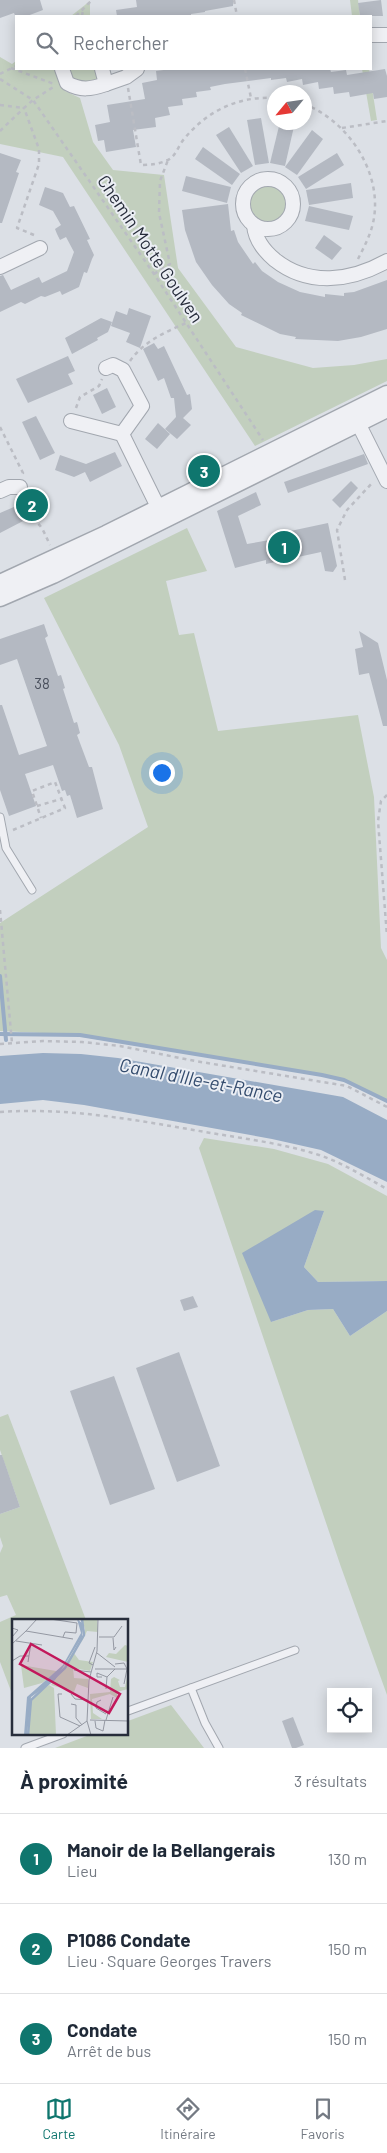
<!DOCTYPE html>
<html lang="fr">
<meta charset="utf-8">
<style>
:root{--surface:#fff;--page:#f2f2f3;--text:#1f2937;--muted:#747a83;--line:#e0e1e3;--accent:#0f766e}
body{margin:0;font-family:Barlow,sans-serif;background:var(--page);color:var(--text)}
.controls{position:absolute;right:15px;bottom:15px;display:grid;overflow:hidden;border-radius:0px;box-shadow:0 2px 12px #0003}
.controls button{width:45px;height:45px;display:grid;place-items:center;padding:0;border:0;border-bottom:1px solid var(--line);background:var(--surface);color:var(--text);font:25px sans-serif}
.compass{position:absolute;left:267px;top:85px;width:45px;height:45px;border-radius:50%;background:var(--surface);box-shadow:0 2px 12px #0003;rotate:241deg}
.you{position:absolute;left:161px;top:772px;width:18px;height:18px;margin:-12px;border:4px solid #fff;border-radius:50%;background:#1a73e8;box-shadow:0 0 0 8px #1a73e833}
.badge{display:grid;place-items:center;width:32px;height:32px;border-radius:50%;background:var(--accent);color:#fff;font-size:16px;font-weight:700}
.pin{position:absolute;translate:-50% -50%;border:2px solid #fff;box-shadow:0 1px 5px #0006}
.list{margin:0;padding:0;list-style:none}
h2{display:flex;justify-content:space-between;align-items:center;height:65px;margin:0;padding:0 20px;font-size:21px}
h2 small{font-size:16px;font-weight:400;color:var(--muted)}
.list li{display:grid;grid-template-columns:32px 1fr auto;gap:15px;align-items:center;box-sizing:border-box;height:90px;padding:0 20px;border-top:1px solid var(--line)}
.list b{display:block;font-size:19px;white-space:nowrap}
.list p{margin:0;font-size:16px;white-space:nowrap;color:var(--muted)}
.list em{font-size:16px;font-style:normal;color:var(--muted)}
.icon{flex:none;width:28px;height:28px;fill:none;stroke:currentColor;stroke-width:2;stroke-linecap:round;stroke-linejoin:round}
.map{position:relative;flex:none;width:387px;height:1748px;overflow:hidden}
.search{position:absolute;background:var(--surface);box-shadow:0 2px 12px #0003;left:15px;right:15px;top:15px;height:55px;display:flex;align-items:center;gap:12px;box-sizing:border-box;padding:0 18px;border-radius:0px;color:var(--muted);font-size:19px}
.sheet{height:335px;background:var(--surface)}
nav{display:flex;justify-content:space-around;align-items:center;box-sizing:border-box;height:70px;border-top:1px solid var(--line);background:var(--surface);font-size:14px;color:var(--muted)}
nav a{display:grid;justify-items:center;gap:2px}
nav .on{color:var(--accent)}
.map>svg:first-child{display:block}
.green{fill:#c2cfbe}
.water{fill:#98acc5}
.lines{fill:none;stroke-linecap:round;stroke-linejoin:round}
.stream{stroke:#98acc5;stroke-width:4}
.building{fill:#b4b9c2}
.service-casing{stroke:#a2a7af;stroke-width:9}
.minor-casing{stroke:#a2a7af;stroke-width:16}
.tertiary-casing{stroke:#a2a7af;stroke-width:19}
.path{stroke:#bbbdc4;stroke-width:2.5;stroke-dasharray:4 4;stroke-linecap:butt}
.service{stroke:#eff0f4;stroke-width:7}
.minor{stroke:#eff0f4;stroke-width:14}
.tertiary{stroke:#eff0f4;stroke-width:16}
.labels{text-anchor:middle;stroke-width:4;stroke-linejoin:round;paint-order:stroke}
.number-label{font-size:15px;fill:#4a505d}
.street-label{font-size:18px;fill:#272d3b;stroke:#ebeef4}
.water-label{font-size:19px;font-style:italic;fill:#334b6d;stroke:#ebeef4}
.inset-river{fill:none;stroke:#98acc5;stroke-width:2.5}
.inset-road{fill:none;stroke:#9498a2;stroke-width:1}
.view{fill:#c2185b;fill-opacity:0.15;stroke:#c2185b;stroke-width:2.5}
.inset-edge{fill:none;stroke:#272d3b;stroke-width:2.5}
</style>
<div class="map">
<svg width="387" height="1748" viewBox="0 0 387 1748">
<rect width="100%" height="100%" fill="#dce0e6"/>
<g class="green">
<polygon points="350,0 358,0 360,16 352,16"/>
<polygon points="90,1 90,16 71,16"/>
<polygon points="0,57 12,64 16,61 16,69 58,69 65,91 80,98 93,142 113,170 164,175 178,268 236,347 313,368 354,365 387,359 387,381 255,446 63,157 0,144"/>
<polygon points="62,69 102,69 97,85 77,89"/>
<polygon points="362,69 369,69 377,120 371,121"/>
<circle cx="268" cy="204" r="25"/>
<polygon points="187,528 207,571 166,581 179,635 194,633 218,731 358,715 374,797 381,948 387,960 387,1102 342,1079 64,1034 0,1031 0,923 148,827 119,745 44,598"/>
<polygon points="204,1138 274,1149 328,1164 387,1196 387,1281 318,1282 304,1267 324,1211 271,1322 308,1310 333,1309 350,1336 387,1311 387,1695 341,1567 199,1148"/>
<polygon points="8,1414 86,1620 14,1620 14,1699 0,1662 0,1622 16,1615 7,1595 0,1597 0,1553 3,1546 0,1537 0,1514 20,1507 0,1450 0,1417"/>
<polygon points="171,1705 204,1748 55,1748 92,1734 128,1734 128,1721"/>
</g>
<g class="water">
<polygon points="43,1053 81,1054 118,1058 343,1097 387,1120 387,1182 321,1150 272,1139 84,1105 43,1100 0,1104 0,1056"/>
<polygon points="315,1210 324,1211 304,1267 318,1282 387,1281 387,1311 350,1336 333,1309 308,1310 271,1322 242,1253"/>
</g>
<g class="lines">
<g class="stream">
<polyline points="0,976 6,1040"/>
<polyline points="0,1034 80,1035 322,1075 344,1080 387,1101"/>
</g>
</g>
<g class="building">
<polygon points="0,0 40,0 43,10 27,16 16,16 16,18 14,13 0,18"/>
<polygon points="136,0 233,0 233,6 205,11 205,12 191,14 191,16 117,16 116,10 137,7"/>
<polygon points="381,0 383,16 360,16 358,3"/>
<polygon points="171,69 330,69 331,72 346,70 347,75 385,69 387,76 387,97 374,99 373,93 350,97 349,92 334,94 333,87 319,89 318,82 303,85 302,79 287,82 286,78 271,80 271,78 225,84 210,87 211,90 196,92 197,97 182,99 183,105 168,107 170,115 155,118 156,127 133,130 136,147 106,152 104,140 98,141 95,125 110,122 107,105 145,99 142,83 157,80 156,71"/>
<polygon points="261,118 269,163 255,165 247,120"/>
<polygon points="280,122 295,122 285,166 270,163"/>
<polygon points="229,127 253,166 241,173 216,135"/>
<polygon points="312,130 323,139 297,175 285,167"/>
<polygon points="203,147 240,174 232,185 195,159"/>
<polygon points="0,153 21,160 16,172 19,173 2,223 0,223"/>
<polygon points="337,153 344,165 306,189 298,177"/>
<polygon points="186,176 231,187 227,203 182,191"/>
<polygon points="351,183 353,198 309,205 306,190"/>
<polygon points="45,187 63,193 70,207 74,206 90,239 87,240 94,255 92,259 87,273 84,272 79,287 62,295 60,291 45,297 41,296 25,304 21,302 0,312 0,276 3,275 11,290 39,277 42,283 67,271 74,252 66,237 60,240 57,234 55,229 61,225 53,211 39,205"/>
<polygon points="228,204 231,231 234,230 238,242 253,264 255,262 262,271 278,282 300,292 325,297 325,294 344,296 344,293 354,292 387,280 387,329 361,337 338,341 295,339 296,337 280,334 241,315 242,313 229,304 212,285 196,262 185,230 182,210"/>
<polygon points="309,206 353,216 349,230 305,221"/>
<polygon points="324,235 342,248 332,260 315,248"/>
<polygon points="129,308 151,316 140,348 126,342 130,333 111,326 116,311 127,315"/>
<polygon points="101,318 112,322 108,332 97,338 98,340 72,354 65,338"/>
<polygon points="154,343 158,349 164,346 187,395 190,394 192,409 183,418 191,425 177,439 165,429 176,417 174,398 171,398 164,378 158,381 143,349"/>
<polygon points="68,356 75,371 68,374 73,384 28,403 16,379"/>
<polygon points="107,388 116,407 102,414 93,395"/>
<polygon points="36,416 55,453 40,460 22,422"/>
<polygon points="158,423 170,434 157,449 145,439"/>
<polygon points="115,452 122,466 90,482 85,472 74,477 55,470 60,455 86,464"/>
<polygon points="364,454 368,464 288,493 284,482"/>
<polygon points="351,481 358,488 340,508 332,500"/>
<polygon points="256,492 261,505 238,516 247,544 275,539 275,535 281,533 328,523 337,566 333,572 325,571 321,552 266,564 266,560 235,568 217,511"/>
<polygon points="30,500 34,509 23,515 25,520 0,533 0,513"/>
<polygon points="44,624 48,636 45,638 58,676 61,675 65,688 63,689 74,723 77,722 80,733 77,735 89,767 92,767 103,809 77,818 70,795 67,796 65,790 62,791 53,765 25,774 36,806 9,816 0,790 0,705 2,705 19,755 47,746 17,659 0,665 0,639"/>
<polygon points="359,631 378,643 387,680 387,726 383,726 369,673 359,675 355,649 363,647"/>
<polygon points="193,1296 198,1307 184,1311 180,1300"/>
<polygon points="179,1352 220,1466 177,1482 136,1368"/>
<polygon points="114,1376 155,1489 110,1505 70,1391"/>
<polygon points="0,1455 2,1455 20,1507 0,1514"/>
<polygon points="293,1717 304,1745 296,1748 292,1748 282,1721"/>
</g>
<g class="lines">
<g class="service-casing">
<g id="service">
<polyline points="0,817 6,848 32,890"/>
<polyline points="191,1688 205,1723 219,1748"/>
<polyline points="128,1711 295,1650"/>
<polyline points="25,1748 63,1734"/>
</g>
</g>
<g class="minor-casing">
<g id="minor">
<polyline points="371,35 387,35"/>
<path d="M 62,69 L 67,83 C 81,91 91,89 106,84 L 102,69"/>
<polyline points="106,84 126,77 137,69"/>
<circle cx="268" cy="204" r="25"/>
<path d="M 254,225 C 255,239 263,250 275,260 C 309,287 351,281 387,261"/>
<polyline points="0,267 40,248"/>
<polyline points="106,368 113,365 123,370 142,406 122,434"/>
<polyline points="71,421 122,434"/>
<polyline points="358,423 387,481"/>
<polyline points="122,434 158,507"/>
<polyline points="0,491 9,487 20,487"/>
</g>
</g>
<g class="tertiary-casing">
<g id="tertiary">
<polyline points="0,583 106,534 387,394"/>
<polyline points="0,598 53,575 387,409"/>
</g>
</g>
<g class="path">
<polyline points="234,0 237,16"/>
<polyline points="76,16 92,0"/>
<polyline points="82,16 83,10"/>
<polyline points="11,68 54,84"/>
<polyline points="245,69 251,98"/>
<polyline points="0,74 16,66"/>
<polyline points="0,79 33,100 154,274 263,440"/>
<path d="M 128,88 L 141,165 C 151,165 159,164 168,160 C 176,156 178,146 184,139 C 207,111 238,96 274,98"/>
<path d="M 304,104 C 349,121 384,175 373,223 C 370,236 364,247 358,259"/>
<polyline points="0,105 24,108"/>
<polyline points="342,128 387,121"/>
<polyline points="0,131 24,108"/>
<polyline points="34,235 17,228 39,164 39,149 24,108 33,100 55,86"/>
<polyline points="154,274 170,264 159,213 160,181 168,160"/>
<path d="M 130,361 C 143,342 165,332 186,323"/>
<polyline points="76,408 80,397 99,386 102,379"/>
<polyline points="0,427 23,473 22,474"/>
<path d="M 20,499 C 20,514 34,517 41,527 C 45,533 47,539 50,545"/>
<polyline points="345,580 337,530 347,510 373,482"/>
<polyline points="387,795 381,801 378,821 387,936"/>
<polyline points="37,806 61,799"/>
<polyline points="13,830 65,808 55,782 32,791 41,818"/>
<polyline points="0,910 12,1043"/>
<polyline points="0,1044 43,1041 82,1042 120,1046 195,1061 347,1086 387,1107"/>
<path d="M 0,1112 C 71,1107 141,1121 211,1133 C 247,1139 285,1144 319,1155 C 343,1163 365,1177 387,1189"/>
</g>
<use href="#service" class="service"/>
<use href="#minor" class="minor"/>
<use href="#tertiary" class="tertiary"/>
</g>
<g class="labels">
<g class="number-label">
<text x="42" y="689">38</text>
</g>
<g class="street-label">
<text transform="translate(150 249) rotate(56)" y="6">Chemin Motte Goulven</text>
</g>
<g class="water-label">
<text transform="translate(201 1080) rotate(11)" y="7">Canal d'Ille-et-Rance</text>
</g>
</g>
<g transform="translate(12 1619)">
<rect width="116" height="116" fill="#dce0e6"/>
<path d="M 70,0 L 85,0 L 86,13 L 75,12 L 69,24 L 73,10 ZM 113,26 L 116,27 L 116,43 L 94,38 L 97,34 L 104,35 ZM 61,33 L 67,41 L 81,43 L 78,52 L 61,49 L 62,59 L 76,60 L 76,69 L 65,65 L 62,73 L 39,66 ZM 9,46 L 44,52 L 44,53 L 30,64 L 12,69 ZM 116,54 L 116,70 L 105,73 L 105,79 L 98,75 L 80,80 L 81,94 L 90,100 L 79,100 L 78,75 L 98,73 L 99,60 L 102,58 L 108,61 L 106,62 L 108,68 L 113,68 ZM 37,66 L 42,69 L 44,116 L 16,116 L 19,80 Z" fill="#c2cfbe"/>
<path d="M 65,0 L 71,5 L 70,18 L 43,61 L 19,78 L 15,116 L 12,116 L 15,78 L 51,46 L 69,14 Z" fill="#98acc5"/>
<path class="inset-river" d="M 16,116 L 19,81 L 53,49 L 72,16 L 70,0"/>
<path class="inset-road" d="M 38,0 L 65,4 L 64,14 L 53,13 L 51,18M 0,9 L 6,11 L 0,18M 14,12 L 25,0M 87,18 L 102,18 L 110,7M 101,19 L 102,31 L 104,28M 4,22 L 30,26M 0,25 L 14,12 L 61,20M 85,32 L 86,0M 85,34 L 103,48M 0,42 L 8,37 L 17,37M 16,43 L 19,24M 103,45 L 112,44 L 115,50M 81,46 L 77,44 L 83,28M 83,50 L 117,50M 62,51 L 79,53M 90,58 L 85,58 L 85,54 L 95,58M 112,65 L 115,50M 94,70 L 95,58 L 103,50M 50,75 L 46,75 L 48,98 L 68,107M 59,75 L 63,80 L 76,81M 89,81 L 85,83 L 84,89 L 94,95M 59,85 L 64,86 L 64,99 L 70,106M 78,101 L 117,102M 94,101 L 101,78M 83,102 L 84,109 L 91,112 L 93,101M 55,116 L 75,102M 79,116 L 75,102 L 77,61 L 85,32"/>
<path class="view" d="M 19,25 L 108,75 L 97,94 L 8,45 Z"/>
<rect width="116" height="116" class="inset-edge"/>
</g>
</svg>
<div class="controls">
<button><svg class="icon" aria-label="locate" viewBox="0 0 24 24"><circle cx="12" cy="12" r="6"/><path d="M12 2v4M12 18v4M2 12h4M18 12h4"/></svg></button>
</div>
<svg class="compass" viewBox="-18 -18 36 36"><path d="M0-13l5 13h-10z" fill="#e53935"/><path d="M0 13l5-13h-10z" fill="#747a83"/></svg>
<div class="you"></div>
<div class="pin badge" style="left:284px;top:547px">1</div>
<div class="pin badge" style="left:32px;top:505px">2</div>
<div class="pin badge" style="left:204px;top:471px">3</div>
<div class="search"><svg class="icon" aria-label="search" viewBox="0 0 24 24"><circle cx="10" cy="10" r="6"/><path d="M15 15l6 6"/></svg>Rechercher</div>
</div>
<section class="sheet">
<h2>À proximité<small>3 résultats</small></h2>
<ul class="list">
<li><span class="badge">1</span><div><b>Manoir de la Bellangerais</b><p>Lieu</p></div><em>130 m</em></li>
<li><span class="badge">2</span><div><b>P1086 Condate</b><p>Lieu · Square Georges Travers</p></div><em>150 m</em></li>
<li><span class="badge">3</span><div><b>Condate</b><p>Arrêt de bus</p></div><em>150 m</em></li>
</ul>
</section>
<nav>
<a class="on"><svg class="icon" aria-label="map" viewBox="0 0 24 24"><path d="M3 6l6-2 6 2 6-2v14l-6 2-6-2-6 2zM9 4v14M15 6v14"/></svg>Carte</a>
<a><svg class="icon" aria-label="directions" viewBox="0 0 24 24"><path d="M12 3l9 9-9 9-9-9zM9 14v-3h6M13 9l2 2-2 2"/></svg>Itinéraire</a>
<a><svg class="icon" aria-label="saved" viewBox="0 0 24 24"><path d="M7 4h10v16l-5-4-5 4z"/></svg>Favoris</a>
</nav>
